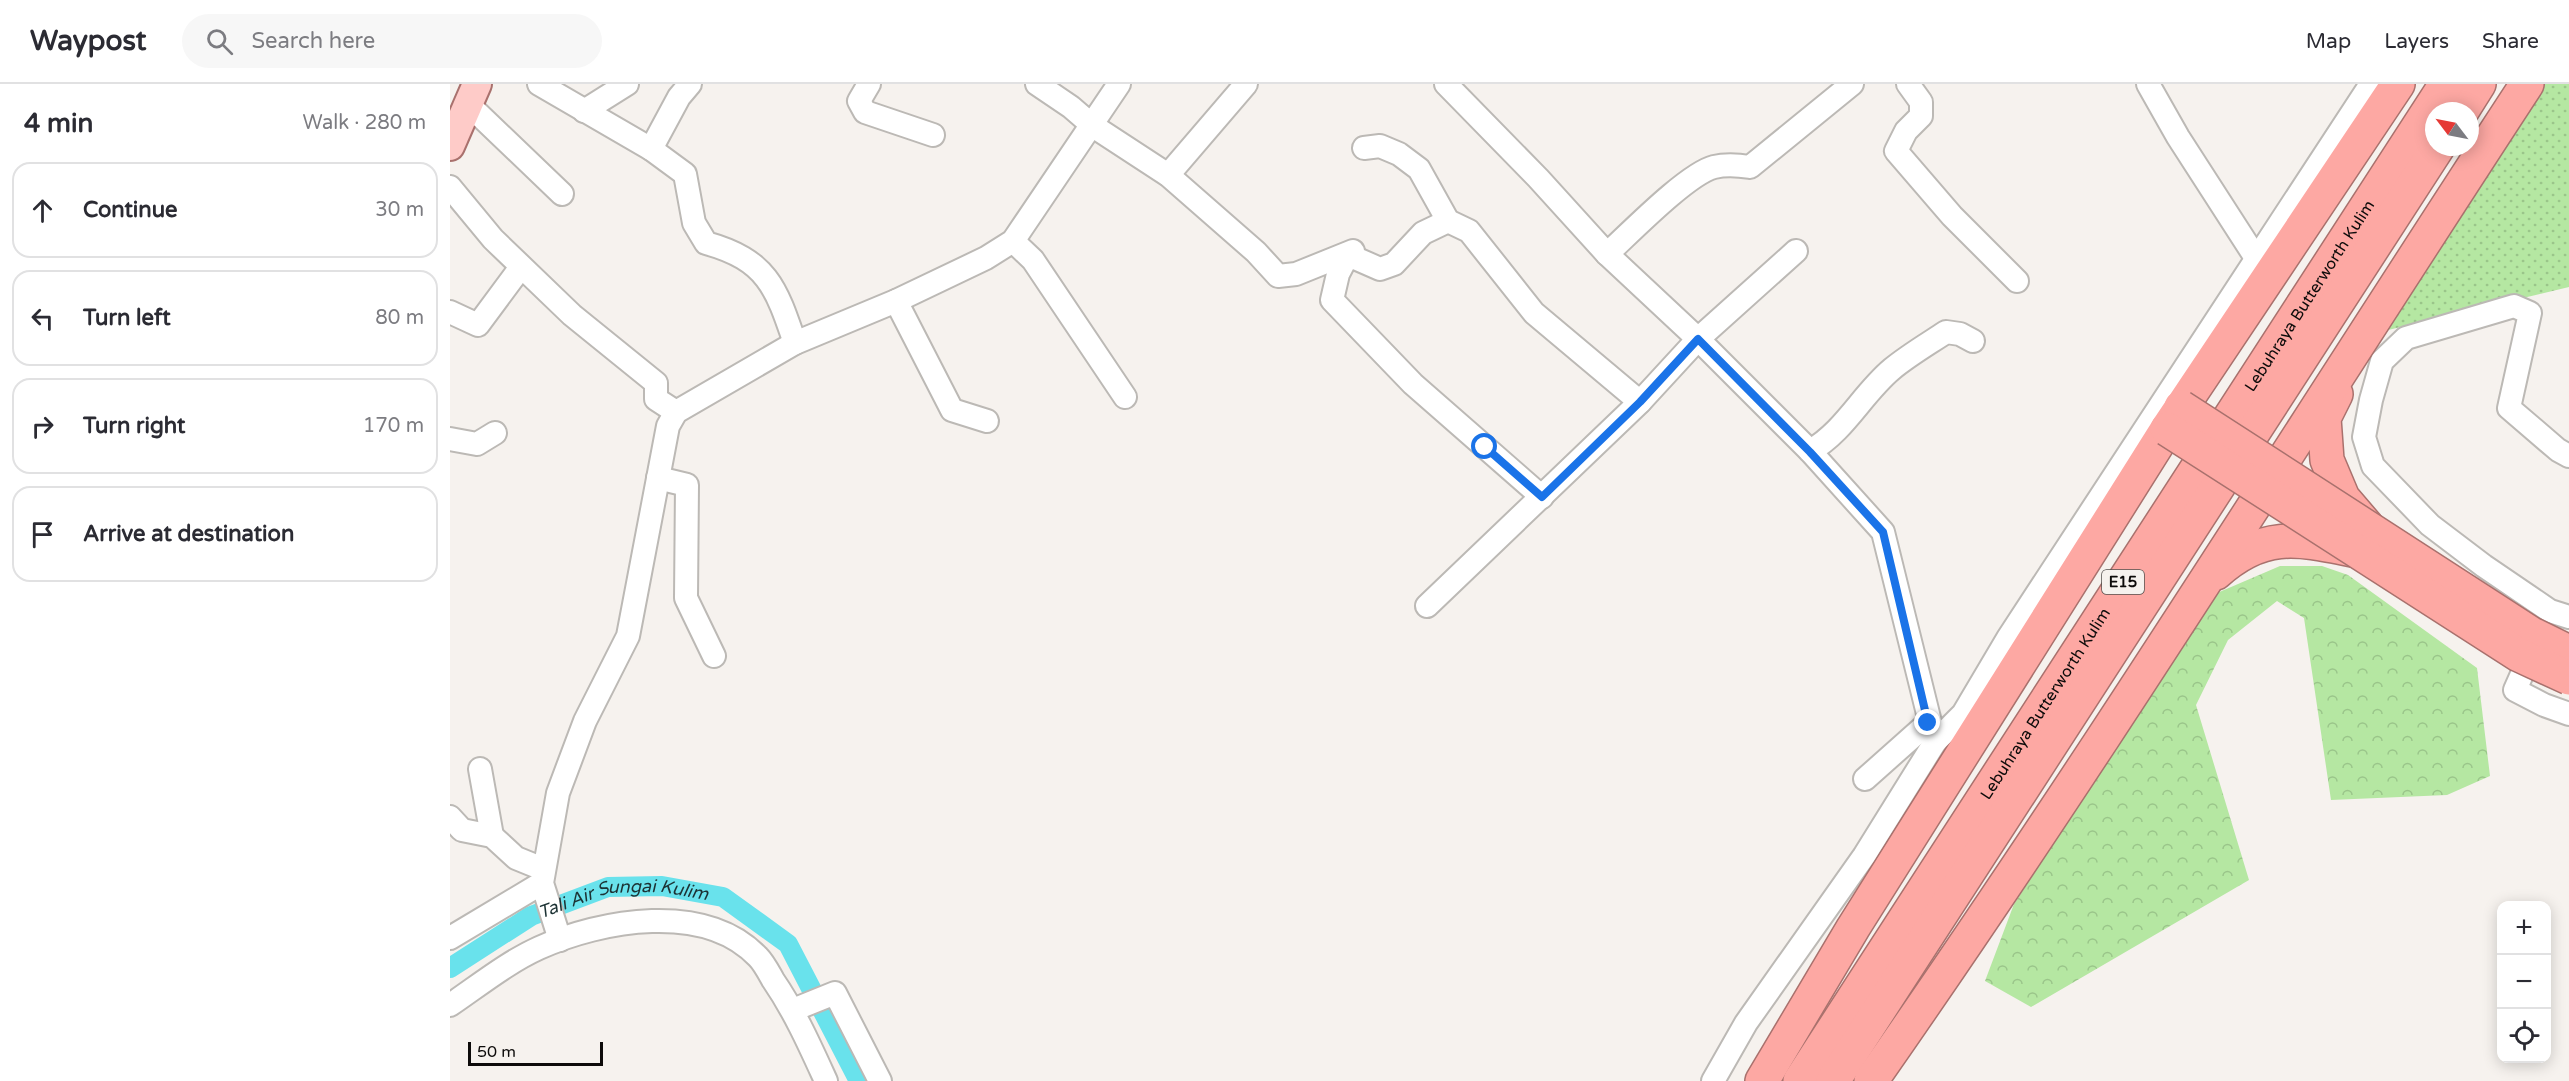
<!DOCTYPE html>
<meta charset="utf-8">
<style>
:root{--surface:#fff;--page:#f7f7f7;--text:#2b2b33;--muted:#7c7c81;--line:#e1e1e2}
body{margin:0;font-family:"Varela Round",sans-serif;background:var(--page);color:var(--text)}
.controls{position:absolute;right:18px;bottom:18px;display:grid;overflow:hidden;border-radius:12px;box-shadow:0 3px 15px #0003}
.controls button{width:54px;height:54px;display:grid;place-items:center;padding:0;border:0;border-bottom:2px solid var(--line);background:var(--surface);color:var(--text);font:30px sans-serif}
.compass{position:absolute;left:1975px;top:18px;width:54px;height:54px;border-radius:50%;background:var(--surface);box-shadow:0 3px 15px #0003;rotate:302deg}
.scale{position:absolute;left:18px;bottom:15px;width:135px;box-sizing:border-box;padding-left:6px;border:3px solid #0d0b0a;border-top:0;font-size:16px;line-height:21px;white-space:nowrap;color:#0d0b0a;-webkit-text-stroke:4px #f6f2ee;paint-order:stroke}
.stop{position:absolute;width:18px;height:18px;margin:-14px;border:4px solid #1a73e8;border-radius:50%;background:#fff}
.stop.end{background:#1a73e8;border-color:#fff;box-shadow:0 2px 6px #0008}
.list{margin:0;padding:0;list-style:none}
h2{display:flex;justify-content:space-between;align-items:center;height:78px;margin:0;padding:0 24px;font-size:26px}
h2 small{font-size:20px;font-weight:400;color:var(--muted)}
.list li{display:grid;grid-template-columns:39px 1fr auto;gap:18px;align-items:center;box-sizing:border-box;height:96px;margin:0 12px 12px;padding:0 12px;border:2px solid var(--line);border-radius:18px}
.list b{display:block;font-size:22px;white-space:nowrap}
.list em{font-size:20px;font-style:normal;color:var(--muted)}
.icon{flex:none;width:33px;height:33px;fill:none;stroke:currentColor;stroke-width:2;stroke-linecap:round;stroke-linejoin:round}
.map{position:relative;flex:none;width:2119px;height:997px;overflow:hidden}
header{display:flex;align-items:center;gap:36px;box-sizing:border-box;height:84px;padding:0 30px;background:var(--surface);border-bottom:2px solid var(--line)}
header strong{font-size:28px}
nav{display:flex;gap:33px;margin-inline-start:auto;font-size:21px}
.search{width:420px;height:54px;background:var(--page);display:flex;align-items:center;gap:15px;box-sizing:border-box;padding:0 21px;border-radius:33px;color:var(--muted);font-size:22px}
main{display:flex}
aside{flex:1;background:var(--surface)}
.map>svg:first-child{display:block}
.grass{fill:url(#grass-dots)}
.forest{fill:url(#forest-crowns)}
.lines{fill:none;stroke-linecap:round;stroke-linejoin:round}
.canal{stroke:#69e2ec;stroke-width:20}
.minor-casing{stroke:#bcb9b5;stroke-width:26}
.major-casing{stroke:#a9716d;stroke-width:32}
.highway-casing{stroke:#a9716d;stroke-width:36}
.minor{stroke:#fff;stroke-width:22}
.major{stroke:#fecbc8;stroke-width:28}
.highway{stroke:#fda8a3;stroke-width:33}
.highway-bridge-casing{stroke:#a9716d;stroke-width:36;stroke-linecap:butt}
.highway-bridge{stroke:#fda8a3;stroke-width:33}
.route{stroke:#1a73e8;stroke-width:8}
.labels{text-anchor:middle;stroke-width:6;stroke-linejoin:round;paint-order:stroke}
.shield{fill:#f6f2ee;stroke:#53504e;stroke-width:1.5}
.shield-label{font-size:15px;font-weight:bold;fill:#0d0b0a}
.street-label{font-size:16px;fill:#0d0b0a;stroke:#f6f2ee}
.water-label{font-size:18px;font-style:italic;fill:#1c3234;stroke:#f6f2ee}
</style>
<header>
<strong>Waypost</strong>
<div class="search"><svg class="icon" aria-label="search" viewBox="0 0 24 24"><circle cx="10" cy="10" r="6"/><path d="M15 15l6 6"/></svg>Search here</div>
<nav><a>Map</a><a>Layers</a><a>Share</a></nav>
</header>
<main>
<aside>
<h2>4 min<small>Walk · 280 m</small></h2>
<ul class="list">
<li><svg class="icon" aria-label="ahead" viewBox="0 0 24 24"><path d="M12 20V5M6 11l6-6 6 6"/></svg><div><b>Continue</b></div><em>30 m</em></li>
<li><svg class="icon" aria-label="left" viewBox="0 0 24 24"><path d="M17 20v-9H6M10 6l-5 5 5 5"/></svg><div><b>Turn left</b></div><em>80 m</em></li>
<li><svg class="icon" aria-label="right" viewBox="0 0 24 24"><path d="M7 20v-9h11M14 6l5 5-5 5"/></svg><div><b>Turn right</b></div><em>170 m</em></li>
<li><svg class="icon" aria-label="arrive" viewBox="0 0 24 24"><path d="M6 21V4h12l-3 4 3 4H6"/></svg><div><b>Arrive at destination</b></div></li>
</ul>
</aside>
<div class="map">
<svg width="2119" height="997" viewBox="0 0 2119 997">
<defs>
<pattern id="grass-dots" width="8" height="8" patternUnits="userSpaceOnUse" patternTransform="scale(1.5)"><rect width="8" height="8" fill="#b5e7a2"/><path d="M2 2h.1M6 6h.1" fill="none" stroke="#9ac58a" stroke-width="1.8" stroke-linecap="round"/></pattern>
<pattern id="forest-crowns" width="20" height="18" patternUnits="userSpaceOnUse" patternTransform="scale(1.5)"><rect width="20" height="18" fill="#b5e7a2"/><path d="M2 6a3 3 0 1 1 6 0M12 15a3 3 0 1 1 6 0" fill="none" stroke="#9ac58a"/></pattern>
</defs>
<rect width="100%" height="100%" fill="#f6f2ee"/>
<polygon class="grass" points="2090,0 2119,0 2119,203 1938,246"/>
<polygon class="forest" points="1830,482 1872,482 1898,491 2027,584 2040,692 1997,711 1881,716 1854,534 1827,517 1778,556 1746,621 1799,796 1581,923 1535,897 1564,820 1767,509"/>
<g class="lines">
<path class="canal" id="s1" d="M 0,884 L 81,832 L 158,803 L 212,802 L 273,813 L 338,860 L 409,997"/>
<g class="minor-casing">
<g id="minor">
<path d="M 89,0 L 201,65 L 235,90 L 244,139 L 256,159 C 317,176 326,203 345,259"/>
<polyline points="419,0 409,17 415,28 483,51"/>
<polyline points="587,0 621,23 643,42 718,91 806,168 828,192 846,190 903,167"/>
<polyline points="996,0 1088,94 1157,170 1248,255 1360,367 1433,448 1485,658"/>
<polyline points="1458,0 1471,18 1471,32 1456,47 1446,67 1502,132 1567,197"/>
<polyline points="1698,0 1728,53 1806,174"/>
<polyline points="19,21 112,110"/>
<polyline points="134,27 177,0"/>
<polyline points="914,64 930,62 949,70 969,85 998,137 1019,147 1084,229 1190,318"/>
<polyline points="201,65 229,13 240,0"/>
<polyline points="718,91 796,0"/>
<polyline points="0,103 43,155 122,231 206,299 206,315 226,328"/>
<polyline points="998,137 973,149 944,180 930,185 898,171 888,190 882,216 963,300 1092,413"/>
<polyline points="563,157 583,176 675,313"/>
<path d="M 1157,170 C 1179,150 1237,90 1264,83 C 1276,80 1288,81 1300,83 L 1402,0"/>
<polyline points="446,217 502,326 537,337"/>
<polyline points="0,228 28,241 71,183"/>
<polyline points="0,355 27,360 45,349"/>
<path d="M 1360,367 C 1395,347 1412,310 1442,285 C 1459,271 1478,260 1496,248 L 1510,250 L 1523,257"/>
<polyline points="2119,372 2108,366 2059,324 2080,229 2064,222 1956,254 1932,277 1921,316 1914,353 1923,382 1980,441 2034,482 2100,527 2119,533"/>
<polyline points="208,394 237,401 236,514 264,572"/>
<polyline points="977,522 1190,318 1248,255 1346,167"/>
<polyline points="2084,563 2065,606 2094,621 2119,630"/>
<polyline points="30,685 42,752"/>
<polyline points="1415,695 1478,639"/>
<polyline points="0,733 12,746 42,752 66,774 93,785"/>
<polyline points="0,854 92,799"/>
<polyline points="110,856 92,799 108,709 135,637 178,552 218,342 226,328 345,259 446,217 536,174 563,157 669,0"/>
<path d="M 0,921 C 28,902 58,878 89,864 C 151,836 255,817 308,873 C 314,879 319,889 323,896 C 345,928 360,962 376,997"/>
<polyline points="343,926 385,909 430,997"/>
<polyline points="1263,997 1296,939 1414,772 1485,658 1513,630 1558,554 1921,0"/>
</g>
</g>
<g class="major-casing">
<polyline id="major" points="0,62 27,0"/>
</g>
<g class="highway-casing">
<g id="highway">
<polyline points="2012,27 2029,0"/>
<polyline points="1886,310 1874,334 1877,376 1893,414 1917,442"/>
<path d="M 1766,489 C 1814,446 1848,455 1907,467"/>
<polyline points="1312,997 1403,844 1717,345 1948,0"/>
<path id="s2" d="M 1350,997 L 1996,0"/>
<polyline points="1383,997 1988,63"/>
<path d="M 1421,997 C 1649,671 1859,333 2077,0"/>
</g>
</g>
<use href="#minor" class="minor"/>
<use href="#major" class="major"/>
<use href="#highway" class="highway"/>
<g class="highway-bridge-casing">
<g id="highway-bridge">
<polyline points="1731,323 2082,550 2119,568"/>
<polyline points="1717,345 2069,571 2119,594"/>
</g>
</g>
<use href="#highway-bridge" class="highway-bridge"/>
</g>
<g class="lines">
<polyline class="route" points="1035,363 1092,413 1190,318 1248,255 1360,368 1433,448 1478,639"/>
</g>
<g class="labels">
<rect class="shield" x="1652" y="486" width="42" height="24" rx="4.5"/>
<g class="shield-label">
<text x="1673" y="503">E15</text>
</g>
<g class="street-label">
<text dy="6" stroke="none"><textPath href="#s2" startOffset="936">Lebuhraya Butterworth Kulim</textPath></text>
<text dy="6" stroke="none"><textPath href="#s2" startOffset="450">Lebuhraya Butterworth Kulim</textPath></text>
</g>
<g class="water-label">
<text dy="6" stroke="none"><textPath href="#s1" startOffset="192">Tali Air Sungai Kulim</textPath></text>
</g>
</g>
</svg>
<div class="controls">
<button>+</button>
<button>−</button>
<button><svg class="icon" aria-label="locate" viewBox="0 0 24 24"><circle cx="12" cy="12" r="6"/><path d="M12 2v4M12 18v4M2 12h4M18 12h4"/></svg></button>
</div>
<svg class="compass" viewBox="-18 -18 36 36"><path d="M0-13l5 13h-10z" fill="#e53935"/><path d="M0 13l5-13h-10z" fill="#7c7c81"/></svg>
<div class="scale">50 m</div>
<div class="stop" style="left:1035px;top:363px"></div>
<div class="stop end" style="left:1478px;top:639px"></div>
</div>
</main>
